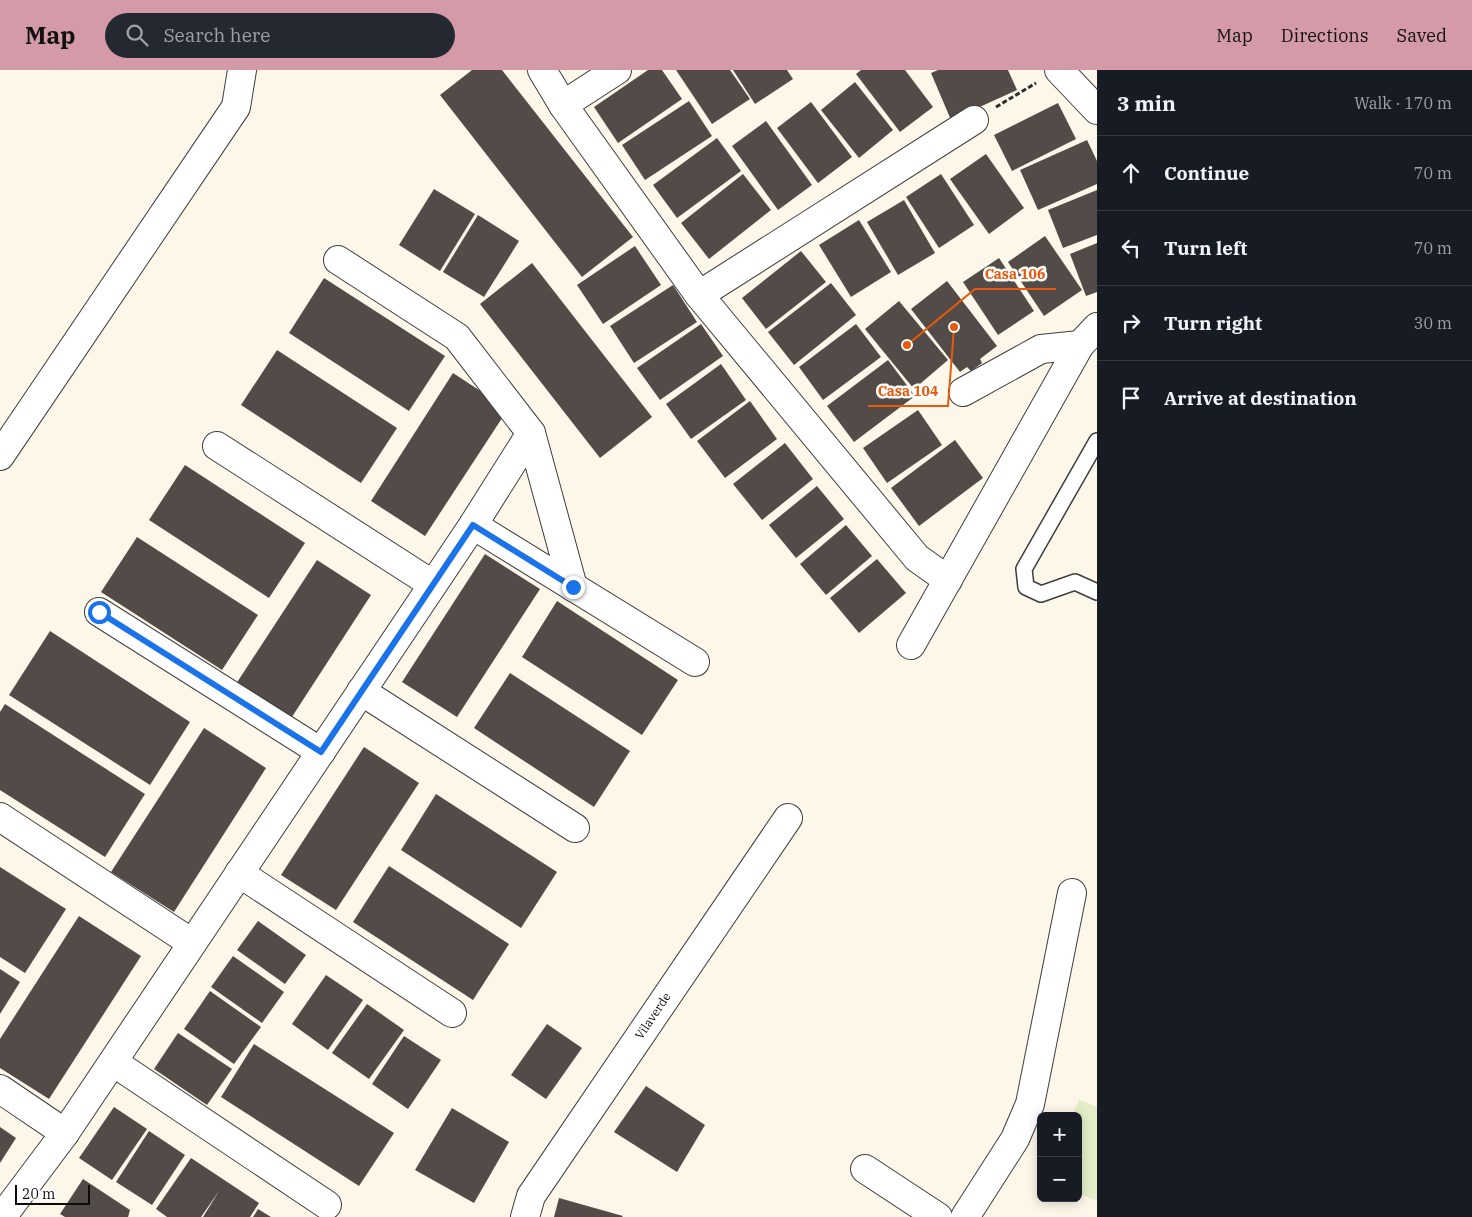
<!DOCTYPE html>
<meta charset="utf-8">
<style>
:root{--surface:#171b24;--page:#242831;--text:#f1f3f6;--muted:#9ea1a6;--line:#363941;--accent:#d49aa8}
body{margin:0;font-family:"IBM Plex Serif",serif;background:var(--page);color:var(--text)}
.controls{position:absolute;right:15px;bottom:15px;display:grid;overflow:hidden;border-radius:8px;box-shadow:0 2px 12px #0003}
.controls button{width:45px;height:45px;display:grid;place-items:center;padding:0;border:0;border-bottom:1px solid var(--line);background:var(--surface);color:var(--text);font:25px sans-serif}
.scale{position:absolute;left:15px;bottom:12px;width:75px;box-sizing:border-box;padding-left:5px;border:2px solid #0b0b0b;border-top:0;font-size:14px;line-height:18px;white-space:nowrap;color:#0b0b0b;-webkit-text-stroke:4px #fff;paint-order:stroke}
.stop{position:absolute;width:15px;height:15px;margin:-11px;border:4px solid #1a73e8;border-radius:50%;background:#fff}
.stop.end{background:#1a73e8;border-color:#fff;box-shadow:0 1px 5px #0008}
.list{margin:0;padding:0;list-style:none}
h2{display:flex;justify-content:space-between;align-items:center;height:65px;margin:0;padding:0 20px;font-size:21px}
h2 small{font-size:16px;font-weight:400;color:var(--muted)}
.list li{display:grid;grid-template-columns:32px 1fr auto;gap:15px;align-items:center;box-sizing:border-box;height:75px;padding:0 20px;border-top:1px solid var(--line)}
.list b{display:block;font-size:19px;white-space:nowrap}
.list em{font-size:16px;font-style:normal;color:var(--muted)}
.icon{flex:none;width:28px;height:28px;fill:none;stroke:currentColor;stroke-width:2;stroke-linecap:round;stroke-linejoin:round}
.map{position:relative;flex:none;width:1097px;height:1147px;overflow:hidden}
header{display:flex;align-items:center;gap:30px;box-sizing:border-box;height:70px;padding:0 25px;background:var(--accent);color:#111}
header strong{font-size:24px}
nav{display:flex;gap:28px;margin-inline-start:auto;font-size:18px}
.search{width:350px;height:45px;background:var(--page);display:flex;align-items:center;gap:12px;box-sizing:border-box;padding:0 18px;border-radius:28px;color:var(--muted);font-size:19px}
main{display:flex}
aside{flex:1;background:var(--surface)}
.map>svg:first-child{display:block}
.pitch{fill:#e5edc8}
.building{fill:#524b48}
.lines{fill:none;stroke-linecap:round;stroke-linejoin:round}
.lane-casing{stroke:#3e3e3e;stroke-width:18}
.street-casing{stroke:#3e3e3e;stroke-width:30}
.path{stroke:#2d2d2d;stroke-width:3;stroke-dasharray:5 2.5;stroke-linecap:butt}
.lane{stroke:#fff;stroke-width:15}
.street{stroke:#fff;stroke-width:28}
.route{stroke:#1a73e8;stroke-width:6}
.labels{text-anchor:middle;stroke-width:5;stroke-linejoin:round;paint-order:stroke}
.street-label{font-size:12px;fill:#0b0b0b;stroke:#fff}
.leader{fill:none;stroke:#e8590c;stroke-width:2}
.callout-dot{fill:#e8590c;stroke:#fff;stroke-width:2}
.callout-label{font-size:14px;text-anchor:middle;font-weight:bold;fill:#e8590c;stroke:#fff;stroke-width:5;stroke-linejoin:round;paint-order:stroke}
</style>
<header>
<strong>Map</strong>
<div class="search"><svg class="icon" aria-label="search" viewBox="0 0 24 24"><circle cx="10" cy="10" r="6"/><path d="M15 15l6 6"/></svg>Search here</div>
<nav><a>Map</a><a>Directions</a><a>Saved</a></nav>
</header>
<main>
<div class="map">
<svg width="1097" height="1147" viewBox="0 0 1097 1147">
<rect width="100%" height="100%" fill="#fdf7ea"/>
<polygon class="pitch" points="1079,1030 1097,1037 1097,1131 1078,1123 1078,1046 1072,1046"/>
<g class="building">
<polygon points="472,0 502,0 633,167 582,207 440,25"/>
<polygon points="648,0 662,0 682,29 618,73 594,37"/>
<polygon points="676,0 730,0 750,29 712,54"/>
<polygon points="733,0 787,0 793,9 755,34"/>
<polygon points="861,0 905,0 933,37 900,62 856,4"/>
<polygon points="938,0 1008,0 1017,20 951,50 931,3"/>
<polygon points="855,12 893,60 859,88 821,40"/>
<polygon points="689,31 712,66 645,110 622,75"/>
<polygon points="811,32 852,87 818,113 777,58"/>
<polygon points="1058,33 1076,69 1012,101 994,65"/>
<polygon points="766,51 812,115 778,140 732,76"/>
<polygon points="717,68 741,101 677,148 653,115"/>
<polygon points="1087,70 1097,91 1097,114 1038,140 1020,100"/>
<polygon points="986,84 1024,138 989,164 950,109"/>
<polygon points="743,104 771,140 709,189 681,153"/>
<polygon points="941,104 974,155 939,178 906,127"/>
<polygon points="434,119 475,144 440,201 399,175"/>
<polygon points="1097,120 1097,165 1063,178 1048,140"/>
<polygon points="904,130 935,183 898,205 867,152"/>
<polygon points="478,145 519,171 484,227 443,202"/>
<polygon points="859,150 891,202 851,227 819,175"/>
<polygon points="1045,166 1082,220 1044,246 1008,192"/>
<polygon points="1097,173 1097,222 1086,226 1070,184"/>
<polygon points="635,176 661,215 603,254 577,215"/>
<polygon points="801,181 826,212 766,259 742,228"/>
<polygon points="999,188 1034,241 998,265 963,212"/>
<polygon points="532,193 652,347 600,388 480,234"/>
<polygon points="324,208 445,286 409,341 289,263"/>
<polygon points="947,211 997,276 980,289 982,293 971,301 967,297 960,302 911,239"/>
<polygon points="831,213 856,245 794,295 768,262"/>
<polygon points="673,215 697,252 634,293 610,256"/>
<polygon points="899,231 948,290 914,319 865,259"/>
<polygon points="701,254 723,286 660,330 637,298"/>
<polygon points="856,254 881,287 823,330 799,297"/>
<polygon points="277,280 397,358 361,413 241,335"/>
<polygon points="888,290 915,326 854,372 827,336"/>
<polygon points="721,294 746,330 691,369 666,334"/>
<polygon points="453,303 508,339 425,466 371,431"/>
<polygon points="750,331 777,369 725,408 697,371"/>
<polygon points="918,340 942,375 887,413 863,378"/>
<polygon points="955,370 983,408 919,456 891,418"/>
<polygon points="785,373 813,409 762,450 733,414"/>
<polygon points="185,395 305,473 269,528 149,450"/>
<polygon points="817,416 844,449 796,488 769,455"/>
<polygon points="846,455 872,486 826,525 800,494"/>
<polygon points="137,467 258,545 222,600 101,522"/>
<polygon points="485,484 540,519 457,647 402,612"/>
<polygon points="877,489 906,523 859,563 830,528"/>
<polygon points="317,490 371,525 288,653 234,617"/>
<polygon points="557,531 678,610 642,665 522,587"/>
<polygon points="50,561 190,652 150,715 9,625"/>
<polygon points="510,603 630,681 594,737 474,658"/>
<polygon points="5,634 145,724 105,787 0,720 0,642"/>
<polygon points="204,658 266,698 174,842 111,802"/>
<polygon points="364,677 419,713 336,840 281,805"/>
<polygon points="436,724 557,802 521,858 401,780"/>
<polygon points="389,796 509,874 473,930 353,852"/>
<polygon points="0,797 66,839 25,903 0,887"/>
<polygon points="79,846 141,886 49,1029 0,998 0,969"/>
<polygon points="258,851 306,885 285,914 237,880"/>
<polygon points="233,886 284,922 262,953 211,917"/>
<polygon points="0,899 20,912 0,944"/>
<polygon points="326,905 363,930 328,980 292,954"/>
<polygon points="210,921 261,957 234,994 184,959"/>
<polygon points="367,934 404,960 369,1009 332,983"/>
<polygon points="547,954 582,978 546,1029 511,1005"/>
<polygon points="178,963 232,999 207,1035 154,999"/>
<polygon points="404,966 441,990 408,1039 372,1014"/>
<polygon points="254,974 394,1063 359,1116 221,1027"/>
<polygon points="646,1016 705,1055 677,1102 614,1062"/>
<polygon points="114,1037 147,1059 112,1110 79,1088"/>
<polygon points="452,1038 509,1072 474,1133 415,1100"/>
<polygon points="0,1057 16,1068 0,1093"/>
<polygon points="149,1061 185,1085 152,1135 116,1112"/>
<polygon points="191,1088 259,1133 250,1147 203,1147 219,1121 201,1147 167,1147 156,1139"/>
<polygon points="83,1109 130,1140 128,1147 65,1147 60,1144"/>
<polygon points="559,1128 623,1146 622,1147 554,1147"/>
<polygon points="258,1139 271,1147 253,1147"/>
</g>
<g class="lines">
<g class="lane-casing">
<polyline id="lane" points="1097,371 1024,499 1026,517 1041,524 1075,512 1097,522"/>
</g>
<g class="street-casing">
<g id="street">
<polyline points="542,0 563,35 699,225 917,488 948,510"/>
<polyline points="1059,0 1097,40"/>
<polyline points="563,35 617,0"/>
<polyline points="338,190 457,267 531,363 573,517"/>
<polyline points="699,225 974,50"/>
<polyline points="963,322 1041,279 1080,275"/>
<polyline points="217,376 432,514"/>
<polyline points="0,386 236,37 242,0"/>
<polyline points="473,455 695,592"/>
<polyline points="99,542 321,682"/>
<polyline points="911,575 1080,275 1097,257"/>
<polyline points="361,621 575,758"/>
<polyline points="0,747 192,873"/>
<polyline points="239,803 452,943"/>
<polyline points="113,992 327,1135"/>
<polyline points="0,1019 65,1063"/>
<polyline points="865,1099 938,1147"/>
<polyline points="2,1147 65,1063 473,455 531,363"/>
<polyline points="525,1147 531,1126 788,748"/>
<polyline points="965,1147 1015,1069 1030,1034 1072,823"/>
</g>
</g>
<polyline class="path" points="996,37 1036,13"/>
<use href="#lane" class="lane"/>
<use href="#street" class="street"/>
</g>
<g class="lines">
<polyline class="route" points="99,542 321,682 473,455 573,517"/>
</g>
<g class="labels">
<g class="street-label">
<text transform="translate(653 946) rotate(-56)" y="4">Vilaverde</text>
</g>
</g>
<path class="leader" d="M907 275L975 219H1056M954 257L948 336H868"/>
<g class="callout-dot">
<circle cx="907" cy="275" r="5"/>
<circle cx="954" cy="257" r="5"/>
</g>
<g class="callout-label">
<text x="1015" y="209">Casa 106</text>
<text x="908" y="326">Casa 104</text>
</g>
</svg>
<div class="controls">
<button>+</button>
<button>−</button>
</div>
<div class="scale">20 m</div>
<div class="stop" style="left:99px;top:542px"></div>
<div class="stop end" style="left:573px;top:517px"></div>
</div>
<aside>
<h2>3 min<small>Walk · 170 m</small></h2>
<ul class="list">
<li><svg class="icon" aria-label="ahead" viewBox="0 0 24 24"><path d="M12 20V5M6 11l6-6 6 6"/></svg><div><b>Continue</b></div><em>70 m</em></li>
<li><svg class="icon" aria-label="left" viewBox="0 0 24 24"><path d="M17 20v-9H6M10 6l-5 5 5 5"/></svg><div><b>Turn left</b></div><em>70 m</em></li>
<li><svg class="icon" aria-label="right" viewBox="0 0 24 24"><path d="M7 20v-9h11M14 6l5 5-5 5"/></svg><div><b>Turn right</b></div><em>30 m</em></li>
<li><svg class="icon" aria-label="arrive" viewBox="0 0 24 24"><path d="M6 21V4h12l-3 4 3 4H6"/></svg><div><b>Arrive at destination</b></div></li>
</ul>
</aside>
</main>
